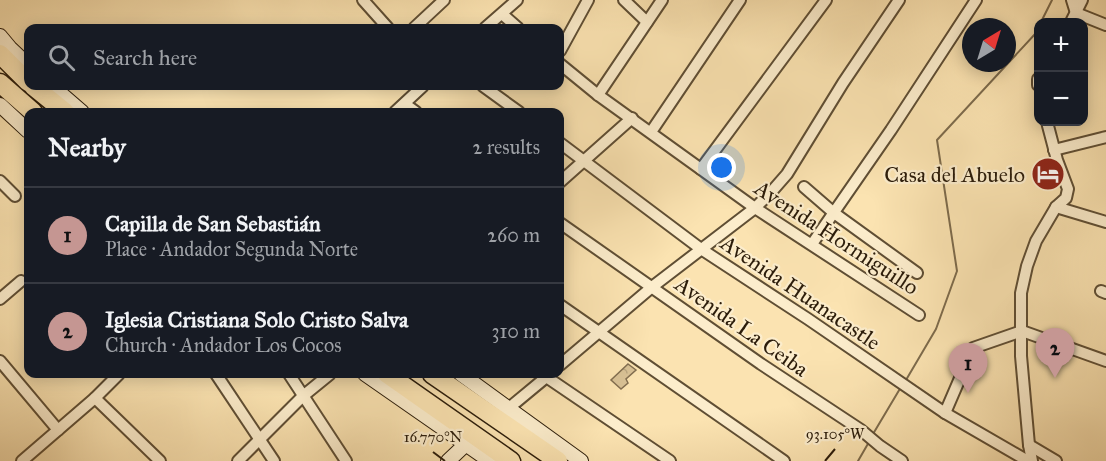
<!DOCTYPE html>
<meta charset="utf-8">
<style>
:root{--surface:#171b24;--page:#20242c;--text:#f1f3f6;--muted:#9ea1a6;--line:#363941;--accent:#c59692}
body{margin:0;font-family:"IM FELL Great Primer",serif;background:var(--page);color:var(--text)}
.controls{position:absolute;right:18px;top:18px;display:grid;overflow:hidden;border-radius:12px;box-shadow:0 3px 15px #0003}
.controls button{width:54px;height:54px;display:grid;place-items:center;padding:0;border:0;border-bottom:2px solid var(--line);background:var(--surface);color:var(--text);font:30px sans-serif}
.compass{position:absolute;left:962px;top:18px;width:54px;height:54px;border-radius:50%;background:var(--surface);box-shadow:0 3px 15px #0003;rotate:38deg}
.you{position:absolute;left:722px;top:168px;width:21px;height:21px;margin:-15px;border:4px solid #fff;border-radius:50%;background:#1a73e8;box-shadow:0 0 0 9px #1a73e833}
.badge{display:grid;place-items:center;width:39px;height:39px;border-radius:50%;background:var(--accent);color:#111;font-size:20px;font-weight:700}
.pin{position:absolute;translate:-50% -50px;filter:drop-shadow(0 2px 3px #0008)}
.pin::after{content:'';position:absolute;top:32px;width:21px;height:18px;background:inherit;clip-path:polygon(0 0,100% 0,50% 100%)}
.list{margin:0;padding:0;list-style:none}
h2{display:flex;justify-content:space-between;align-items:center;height:78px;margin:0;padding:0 24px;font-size:26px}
h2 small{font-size:20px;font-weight:400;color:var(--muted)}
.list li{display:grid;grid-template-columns:39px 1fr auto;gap:18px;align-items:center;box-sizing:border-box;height:96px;padding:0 24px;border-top:2px solid var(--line)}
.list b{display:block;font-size:22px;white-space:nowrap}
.list p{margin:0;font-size:20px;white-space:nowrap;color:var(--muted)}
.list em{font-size:20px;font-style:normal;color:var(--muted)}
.icon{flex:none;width:33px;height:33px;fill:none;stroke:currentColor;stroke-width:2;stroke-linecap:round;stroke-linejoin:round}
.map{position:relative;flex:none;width:1106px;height:461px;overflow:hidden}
.search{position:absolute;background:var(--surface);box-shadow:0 3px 15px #0003;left:24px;top:24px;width:540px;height:66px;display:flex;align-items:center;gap:15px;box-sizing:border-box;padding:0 21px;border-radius:12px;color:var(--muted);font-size:22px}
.panel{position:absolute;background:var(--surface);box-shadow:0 3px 15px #0003;left:24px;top:108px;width:540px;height:270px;border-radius:12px}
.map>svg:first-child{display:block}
.forest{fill:url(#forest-crowns);stroke:#826e50;stroke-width:1.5}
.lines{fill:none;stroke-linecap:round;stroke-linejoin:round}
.stream{stroke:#7d6b4c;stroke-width:2}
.street-casing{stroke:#5f4e34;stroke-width:14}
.secondary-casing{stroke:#2b1c0a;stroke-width:16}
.highway-casing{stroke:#2b1c0a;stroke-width:21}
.street{stroke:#fcedcc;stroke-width:10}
.secondary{stroke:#fcedcc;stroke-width:14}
.highway{stroke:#fbe3b1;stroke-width:18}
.ticks{fill:none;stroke:#2b1c0a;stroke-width:2}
.labels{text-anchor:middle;stroke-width:4.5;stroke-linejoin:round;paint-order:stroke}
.poi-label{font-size:22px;fill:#2b1c0a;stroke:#fcedcc;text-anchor:end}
.street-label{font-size:22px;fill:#2b1c0a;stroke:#fcedcc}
.ticks-label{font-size:15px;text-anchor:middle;fill:#2b1c0a;stroke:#fcedcc;stroke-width:4.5;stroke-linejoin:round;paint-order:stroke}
</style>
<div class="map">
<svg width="1106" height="461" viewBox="0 0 1106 461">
<defs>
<pattern id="forest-crowns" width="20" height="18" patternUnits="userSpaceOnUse" patternTransform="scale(1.5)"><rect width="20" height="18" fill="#d8c195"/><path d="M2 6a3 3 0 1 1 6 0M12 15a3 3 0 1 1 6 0" fill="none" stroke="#baa57f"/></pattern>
</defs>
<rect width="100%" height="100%" fill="#fbe3b1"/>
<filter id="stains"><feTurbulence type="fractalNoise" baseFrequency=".00333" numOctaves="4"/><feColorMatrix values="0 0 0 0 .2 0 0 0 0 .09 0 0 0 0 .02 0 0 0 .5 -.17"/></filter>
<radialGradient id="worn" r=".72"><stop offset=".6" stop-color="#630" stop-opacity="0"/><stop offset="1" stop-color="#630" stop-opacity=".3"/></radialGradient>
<polygon class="forest" points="628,364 636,370 626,379 628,383 621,389 611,380"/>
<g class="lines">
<g class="stream">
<polyline points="1041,22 1052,0"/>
<polyline points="906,380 936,329 957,271 937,140 1036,33 1038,28"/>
<polyline points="873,434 901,387"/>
<polyline points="858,461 869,442"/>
</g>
<g class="street-casing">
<g id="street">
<polyline points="363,0 388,28"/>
<polyline points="624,0 647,22"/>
<polyline points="1072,0 1076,13 1106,25"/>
<polyline points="502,14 518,28"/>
<polyline points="1071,22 1082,0"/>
<polyline points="414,28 444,0"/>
<polyline points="485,28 517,0"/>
<polyline points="560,51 588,0"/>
<polyline points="560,64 598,95 755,208 919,315"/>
<polyline points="1038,79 1038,85"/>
<polyline points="483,86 519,112"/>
<polyline points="598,95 662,0"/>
<polyline points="405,104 416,112"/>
<polyline points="395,112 423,86"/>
<polyline points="651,132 740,0"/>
<polyline points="560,143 701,249 808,319 945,413 1028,461"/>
<polyline points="1054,150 1106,137"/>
<polyline points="701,169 826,0"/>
<polyline points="0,181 15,196"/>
<polyline points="560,182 632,118"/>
<polyline points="804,187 834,213 917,273"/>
<polyline points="1056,207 1106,222"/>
<polyline points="560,223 761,364 861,430 880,446 902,461"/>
<polyline points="812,244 891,130 976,0"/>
<polyline points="1101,291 1106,293"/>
<polyline points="0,299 21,281"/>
<polyline points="560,305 784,461"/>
<polyline points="0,361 58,430"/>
<polyline points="560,365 652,287 755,208 773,190 787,174 843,83 899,0"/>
<polyline points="216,374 274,461"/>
<polyline points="289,374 346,461"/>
<polyline points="542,374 670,461"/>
<polyline points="95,398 160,461"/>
<polyline points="509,408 550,374"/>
<polyline points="945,413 973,348 1022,331 1106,361"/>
<polyline points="1029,445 1056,461"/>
<polyline points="22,461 95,398 119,374"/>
<polyline points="238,461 303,396 330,374"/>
<polyline points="1032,461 1029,445 1021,356 1021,293 1027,266 1036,241 1056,207 1066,198 1068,189 1057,160 1047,122"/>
</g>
</g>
<g class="secondary-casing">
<g id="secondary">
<polyline points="0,36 10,48 28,65"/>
<polyline points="52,86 82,112"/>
<polyline points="0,105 28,131"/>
<polyline points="365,374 490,461"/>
<polyline points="461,374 581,461"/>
<polyline points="448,461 466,444"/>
</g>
</g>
<g class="highway-casing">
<g id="highway">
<polyline points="0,54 28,82"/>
<polyline points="0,83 33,112"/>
<polyline points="33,86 65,112"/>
<polyline points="387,374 511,461"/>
<polyline points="432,374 558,461"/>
</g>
</g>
<use href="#street" class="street"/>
<use href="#secondary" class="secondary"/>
<use href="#highway" class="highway"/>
</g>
<path class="ticks" d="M 433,452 L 445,461M 825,461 L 835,449"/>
<defs>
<g id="hotel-disc" transform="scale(1.725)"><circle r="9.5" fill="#8f2418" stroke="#fcedcc"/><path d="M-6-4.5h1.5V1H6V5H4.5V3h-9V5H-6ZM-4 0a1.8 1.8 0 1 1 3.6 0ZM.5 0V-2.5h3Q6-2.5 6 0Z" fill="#fff"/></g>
</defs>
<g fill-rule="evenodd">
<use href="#hotel-disc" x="1048" y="174"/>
</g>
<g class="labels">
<g class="poi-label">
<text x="1025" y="182">Casa del Abuelo</text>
</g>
<g class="street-label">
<text transform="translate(837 237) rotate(33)" y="8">Avenida Hormiguillo</text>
<text transform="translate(801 292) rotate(34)" y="8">Avenida Huanacastle</text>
<text transform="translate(742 326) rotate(35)" y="8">Avenida La Ceiba</text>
</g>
</g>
<g class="ticks-label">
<text x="835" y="439">93.105°W</text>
<text x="433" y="442">16.770°N</text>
</g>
<rect width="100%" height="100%" filter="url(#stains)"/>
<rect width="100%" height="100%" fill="url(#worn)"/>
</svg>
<div class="controls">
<button>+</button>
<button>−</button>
</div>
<svg class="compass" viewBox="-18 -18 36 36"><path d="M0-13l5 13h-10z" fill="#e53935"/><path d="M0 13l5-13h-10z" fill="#9ea1a6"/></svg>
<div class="you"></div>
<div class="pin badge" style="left:968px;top:393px">1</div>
<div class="pin badge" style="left:1055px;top:378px">2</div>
<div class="search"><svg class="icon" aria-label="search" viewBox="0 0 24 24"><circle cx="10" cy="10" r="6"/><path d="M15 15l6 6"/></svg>Search here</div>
<section class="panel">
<h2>Nearby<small>2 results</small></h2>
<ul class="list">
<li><span class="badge">1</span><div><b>Capilla de San Sebastián</b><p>Place · Andador Segunda Norte</p></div><em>260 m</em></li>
<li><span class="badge">2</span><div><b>Iglesia Cristiana Solo Cristo Salva</b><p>Church · Andador Los Cocos</p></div><em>310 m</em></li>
</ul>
</section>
</div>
